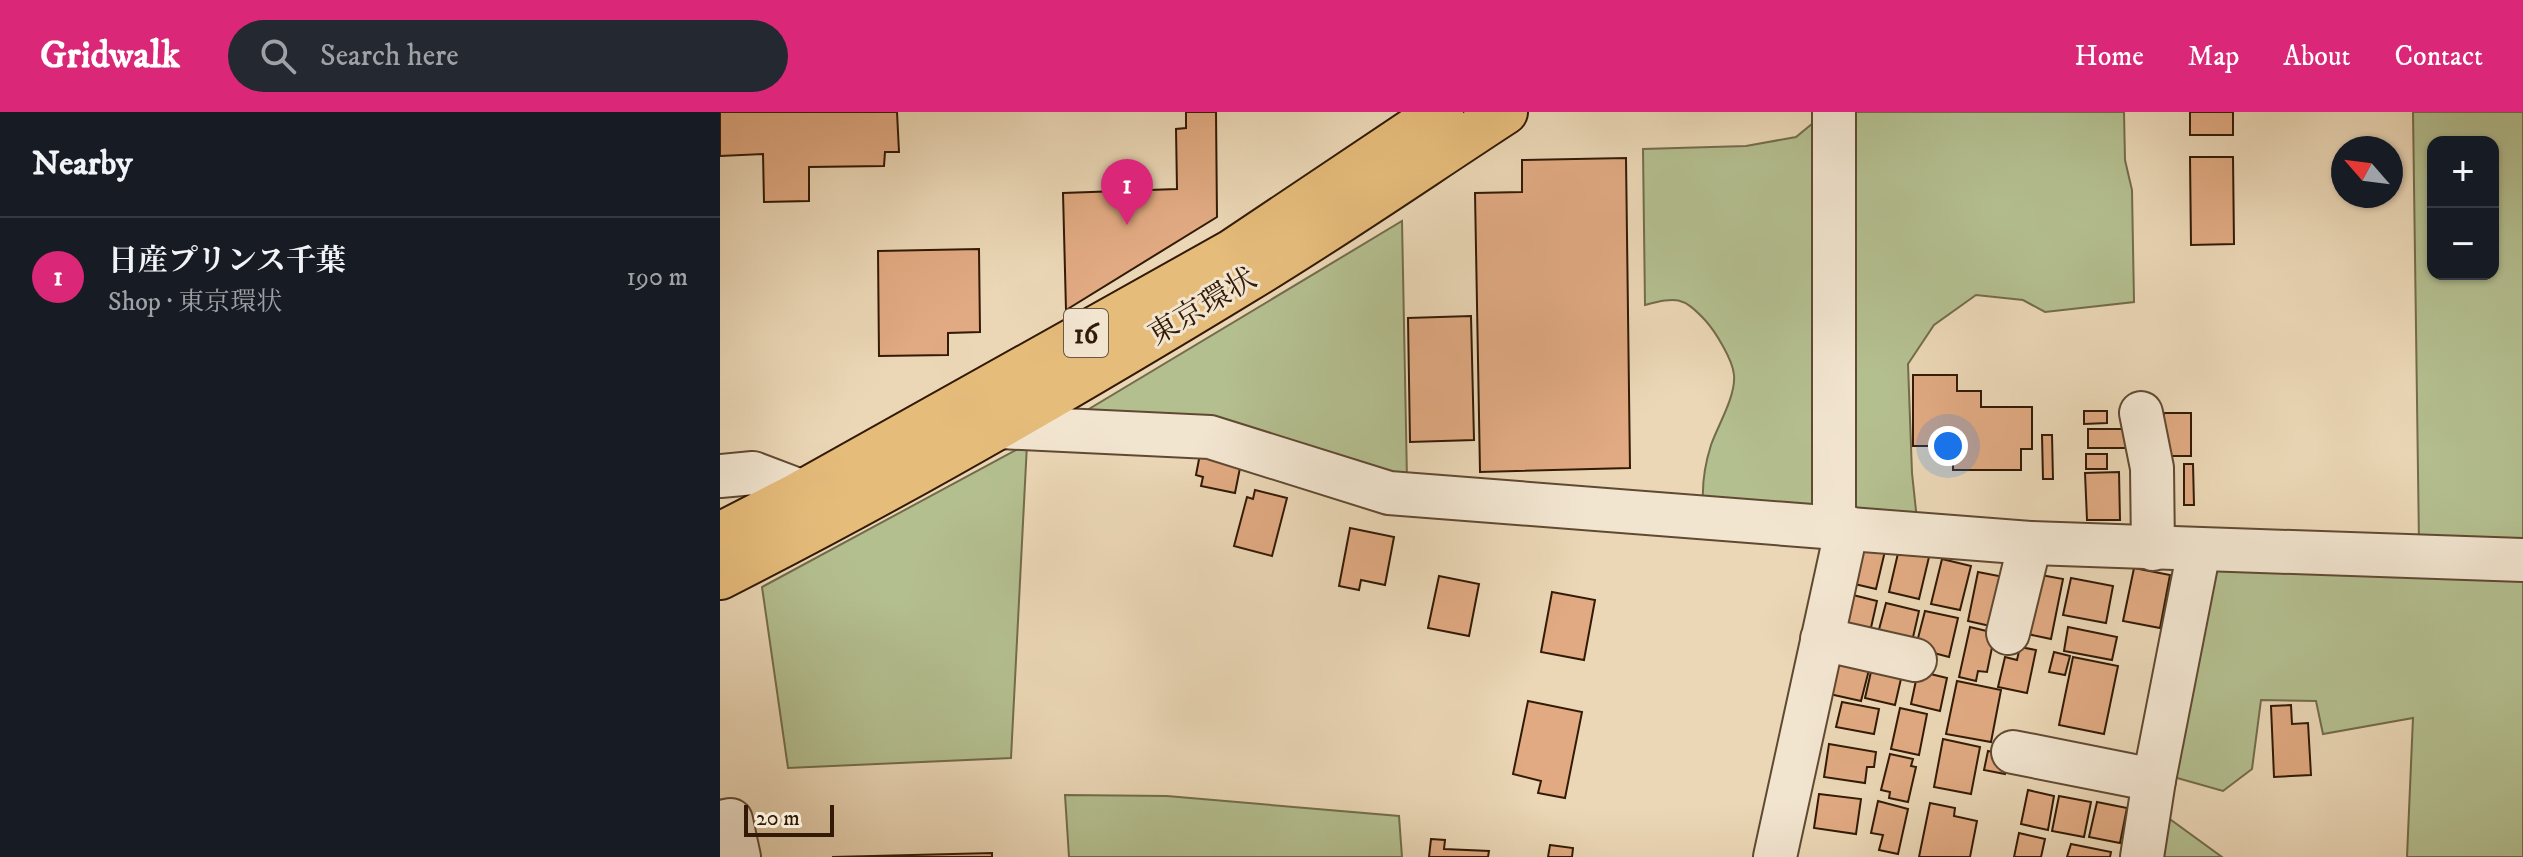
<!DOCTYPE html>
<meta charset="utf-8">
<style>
:root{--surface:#171b24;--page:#242831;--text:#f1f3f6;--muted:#9ea1a6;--line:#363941;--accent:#db2777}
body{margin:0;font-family:"IM FELL DW Pica","Noto Serif JP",serif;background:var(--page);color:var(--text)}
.controls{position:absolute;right:24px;top:24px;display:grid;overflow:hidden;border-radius:16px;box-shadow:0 2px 6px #0004}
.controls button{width:72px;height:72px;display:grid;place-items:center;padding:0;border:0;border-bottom:2px solid var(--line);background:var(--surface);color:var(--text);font:40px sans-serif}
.compass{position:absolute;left:1611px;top:24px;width:72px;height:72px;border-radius:50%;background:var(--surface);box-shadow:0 2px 6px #0004;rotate:298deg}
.scale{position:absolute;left:24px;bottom:20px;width:90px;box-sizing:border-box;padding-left:8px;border:4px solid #321a06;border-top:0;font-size:22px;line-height:28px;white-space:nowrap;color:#321a06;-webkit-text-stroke:6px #f2e5d0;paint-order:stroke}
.you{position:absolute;left:1228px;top:334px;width:28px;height:28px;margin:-20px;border:6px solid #fff;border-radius:50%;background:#1a73e8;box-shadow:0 0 0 12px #1a73e833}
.badge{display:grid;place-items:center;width:52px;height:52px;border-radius:50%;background:var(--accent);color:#fff;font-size:26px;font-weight:700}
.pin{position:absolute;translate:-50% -66px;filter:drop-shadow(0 2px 4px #0008)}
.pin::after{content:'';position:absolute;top:42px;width:28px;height:24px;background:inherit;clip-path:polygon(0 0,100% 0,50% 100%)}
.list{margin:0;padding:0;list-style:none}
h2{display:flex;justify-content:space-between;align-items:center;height:104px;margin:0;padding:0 32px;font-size:34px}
h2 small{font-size:26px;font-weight:400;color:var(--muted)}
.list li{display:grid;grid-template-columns:52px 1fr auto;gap:24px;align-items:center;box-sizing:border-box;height:120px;padding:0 32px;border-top:2px solid var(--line)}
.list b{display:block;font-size:30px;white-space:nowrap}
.list p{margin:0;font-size:26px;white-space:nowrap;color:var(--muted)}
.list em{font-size:26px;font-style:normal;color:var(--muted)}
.icon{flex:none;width:44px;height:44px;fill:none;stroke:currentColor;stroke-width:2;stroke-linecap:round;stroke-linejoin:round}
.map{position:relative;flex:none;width:1803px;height:745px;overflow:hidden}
header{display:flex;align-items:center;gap:48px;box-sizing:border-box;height:112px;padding:0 40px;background:var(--accent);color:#fff}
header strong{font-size:38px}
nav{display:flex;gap:44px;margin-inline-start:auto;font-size:28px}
.search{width:560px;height:72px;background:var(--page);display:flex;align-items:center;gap:20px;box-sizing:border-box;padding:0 28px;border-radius:44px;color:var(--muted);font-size:30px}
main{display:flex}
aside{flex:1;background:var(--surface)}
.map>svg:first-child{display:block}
.green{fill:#b4bf90;stroke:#736c4b;stroke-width:2;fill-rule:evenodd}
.building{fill:#e1aa82;stroke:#321a06;stroke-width:2}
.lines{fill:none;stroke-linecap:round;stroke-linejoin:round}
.minor-casing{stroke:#604932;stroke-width:46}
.highway-casing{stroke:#321a06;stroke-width:48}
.minor{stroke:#f2e5d0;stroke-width:42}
.highway{stroke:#e6bc7b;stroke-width:44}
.labels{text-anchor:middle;stroke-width:6;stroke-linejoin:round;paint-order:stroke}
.shield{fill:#f2e5d0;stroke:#6c5743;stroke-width:2}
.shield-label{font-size:28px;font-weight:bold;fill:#321a06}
.street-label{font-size:30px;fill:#321a06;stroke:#f2e5d0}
</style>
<header>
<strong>Gridwalk</strong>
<div class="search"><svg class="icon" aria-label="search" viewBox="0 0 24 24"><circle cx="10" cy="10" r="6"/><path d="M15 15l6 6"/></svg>Search here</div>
<nav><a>Home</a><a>Map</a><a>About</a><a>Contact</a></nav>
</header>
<main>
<aside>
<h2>Nearby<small></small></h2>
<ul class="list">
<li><span class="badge">1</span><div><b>日産プリンス千葉</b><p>Shop · 東京環状</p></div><em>190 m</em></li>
</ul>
</aside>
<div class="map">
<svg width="1803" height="745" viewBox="0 0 1803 745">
<rect width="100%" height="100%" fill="#ebd7b6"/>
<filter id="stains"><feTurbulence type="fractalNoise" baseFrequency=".0025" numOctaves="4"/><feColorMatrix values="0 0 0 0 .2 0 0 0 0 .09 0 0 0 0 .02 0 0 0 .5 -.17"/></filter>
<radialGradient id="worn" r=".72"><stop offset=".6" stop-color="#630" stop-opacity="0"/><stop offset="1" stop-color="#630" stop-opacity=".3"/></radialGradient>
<g class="green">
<polygon points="1123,0 1404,0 1405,48 1412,78 1414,190 1325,200 1303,188 1256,183 1214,213 1188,252 1192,361 1197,408 1128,401"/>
<path d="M 1693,0 L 1803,0 L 1803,436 L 1699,432 ZM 1713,30 L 1773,30 L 1773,162 L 1713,162 Z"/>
<path d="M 1104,2 L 1104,399 L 983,389 C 982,369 985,352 991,333 C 998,313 1016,284 1014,263 C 1013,248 995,219 985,208 C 962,184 957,185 925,193 L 923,37 L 1026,34 L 1076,25 Z"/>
<polygon points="682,109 687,368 371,307 369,297"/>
<polygon points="307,332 291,646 68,656 42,475"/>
<polygon points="1495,453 1803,465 1803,745 1687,745 1693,606 1603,622 1596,589 1541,588 1532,657 1503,679 1443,662"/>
<polygon points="345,683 447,684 679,704 682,745 349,745"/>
<polygon points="1436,697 1502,745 1429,745"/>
</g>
<g class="building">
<polygon points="0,0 177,0 179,40 165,40 164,54 89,55 89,89 44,90 43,42 0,44"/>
<polygon points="466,0 496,0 497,105 346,198 343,81 457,77 456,17 466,16"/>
<rect x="1470" y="0" width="43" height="23"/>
<polygon points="1470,45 1513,45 1514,132 1471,133"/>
<polygon points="906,46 910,356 760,360 755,81 802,80 802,48"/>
<polygon points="259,137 260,220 228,221 228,243 159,244 158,139"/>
<polygon points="751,204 754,328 690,330 688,206"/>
<polygon points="1193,263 1237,263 1237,279 1261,279 1261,295 1312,295 1312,337 1301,337 1301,358 1233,358 1233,340 1212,340 1212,334 1193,334"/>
<polygon points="1364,299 1387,299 1387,311 1364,312"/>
<polygon points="1444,301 1471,301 1471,344 1443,344"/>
<rect x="1368" y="317" width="44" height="19"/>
<polygon points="1322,323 1332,323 1333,367 1323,367"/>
<polygon points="480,342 521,351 515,381 481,374 483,365 476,363"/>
<rect x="1366" y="342" width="21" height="15"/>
<polygon points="1464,352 1473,352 1474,393 1464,393"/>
<polygon points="1399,360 1400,408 1367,408 1365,361"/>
<polygon points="535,378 567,386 552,444 514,434 527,385 533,387"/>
<polygon points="630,416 674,425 665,473 641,468 639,478 619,474"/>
<polygon points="1135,432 1165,439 1156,477 1126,470"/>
<polygon points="1179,437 1209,445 1199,487 1169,480"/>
<polygon points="1222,447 1251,454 1240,498 1211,492"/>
<polygon points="1414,456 1450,463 1440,516 1403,509"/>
<polygon points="1258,460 1289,466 1279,516 1248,509"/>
<polygon points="1321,463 1343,467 1331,527 1303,521"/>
<polygon points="719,464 759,472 749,524 708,516"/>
<polygon points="1351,466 1393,474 1386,511 1343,503"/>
<polygon points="832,480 875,488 864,548 821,540"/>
<polygon points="1129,482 1157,489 1150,520 1122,513"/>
<polygon points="1166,491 1199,499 1191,534 1157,525"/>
<polygon points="1205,499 1238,506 1229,545 1202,538 1197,530"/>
<polygon points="1250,515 1275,521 1267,560 1258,559 1256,569 1239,565"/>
<polygon points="1348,515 1397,525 1392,548 1344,539"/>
<polygon points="1300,535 1316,538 1307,581 1278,575 1285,545 1297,548"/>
<polygon points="1334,540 1350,544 1345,563 1329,560"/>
<polygon points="1114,542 1151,550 1141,589 1105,581"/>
<polygon points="1353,545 1398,554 1384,622 1339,613"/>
<polygon points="1153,551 1183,558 1175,593 1145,586"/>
<polygon points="1198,559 1227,566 1220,599 1191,592"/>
<polygon points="1237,569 1281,578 1271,630 1226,622"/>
<polygon points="808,589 862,600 845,686 818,681 821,669 793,662"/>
<polygon points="1122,590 1159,597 1154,622 1116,615"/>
<polygon points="1571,593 1572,612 1588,611 1591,663 1554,665 1551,594"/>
<polygon points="1180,596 1207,602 1199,643 1171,637"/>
<polygon points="1223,627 1260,635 1251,682 1214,675"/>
<polygon points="1109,632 1156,640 1154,655 1147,655 1145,671 1104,665"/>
<polygon points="1268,639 1288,643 1285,662 1264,658"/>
<polygon points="1170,642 1193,647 1191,654 1196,655 1188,690 1169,686 1170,680 1161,678"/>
<polygon points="1308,678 1334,684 1328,718 1301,712"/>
<polygon points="1099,682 1141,687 1136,722 1094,716"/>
<polygon points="1339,684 1371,690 1364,725 1332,719"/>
<polygon points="1158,689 1188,697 1178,742 1159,738 1163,723 1151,721"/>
<polygon points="1377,690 1407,696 1400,731 1369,725"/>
<polygon points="1210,691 1235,696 1234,704 1257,709 1250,745 1199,745"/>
<polygon points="1299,721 1325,727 1321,745 1294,745"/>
<polygon points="711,727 725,728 724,737 769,739 768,745 709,745"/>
<polygon points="1351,732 1391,740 1390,745 1347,745"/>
<polygon points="830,733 853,736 852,745 828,745"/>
<polygon points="272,741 272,745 112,745"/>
</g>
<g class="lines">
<g class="minor-casing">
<g id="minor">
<polyline points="1114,0 1114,414"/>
<polyline points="1421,301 1432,356 1433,437"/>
<polyline points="280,315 490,325 669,381 1310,431 1803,448"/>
<polyline points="0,364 33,361 83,380"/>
<polyline points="1288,521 1310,431"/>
<polyline points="1102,527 1195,548"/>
<polyline points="1293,640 1434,668"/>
<polyline points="0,710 11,708 19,745"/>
<polyline points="1055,745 1127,415"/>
<polyline points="1422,745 1434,668 1479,438"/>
</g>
</g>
<g class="highway-casing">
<g id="highway">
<polyline points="0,423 78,383 512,140 721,0"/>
<path d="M 0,465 C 180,374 354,273 526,168 C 614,115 699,56 785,0"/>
</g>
</g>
<use href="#minor" class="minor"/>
<use href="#highway" class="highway"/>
</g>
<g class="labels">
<rect class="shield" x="344" y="197" width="44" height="48" rx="6"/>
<g class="shield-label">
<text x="366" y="231">16</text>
</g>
<g class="street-label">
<text transform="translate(482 194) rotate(-31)" y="10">東京環状</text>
</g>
</g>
<rect width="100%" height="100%" filter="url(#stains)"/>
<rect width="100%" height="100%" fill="url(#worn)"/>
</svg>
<div class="controls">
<button>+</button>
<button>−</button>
</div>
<svg class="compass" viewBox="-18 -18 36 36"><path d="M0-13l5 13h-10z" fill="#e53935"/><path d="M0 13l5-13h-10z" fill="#9ea1a6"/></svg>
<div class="scale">20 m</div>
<div class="you"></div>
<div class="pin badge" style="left:407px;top:113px">1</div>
</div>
</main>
